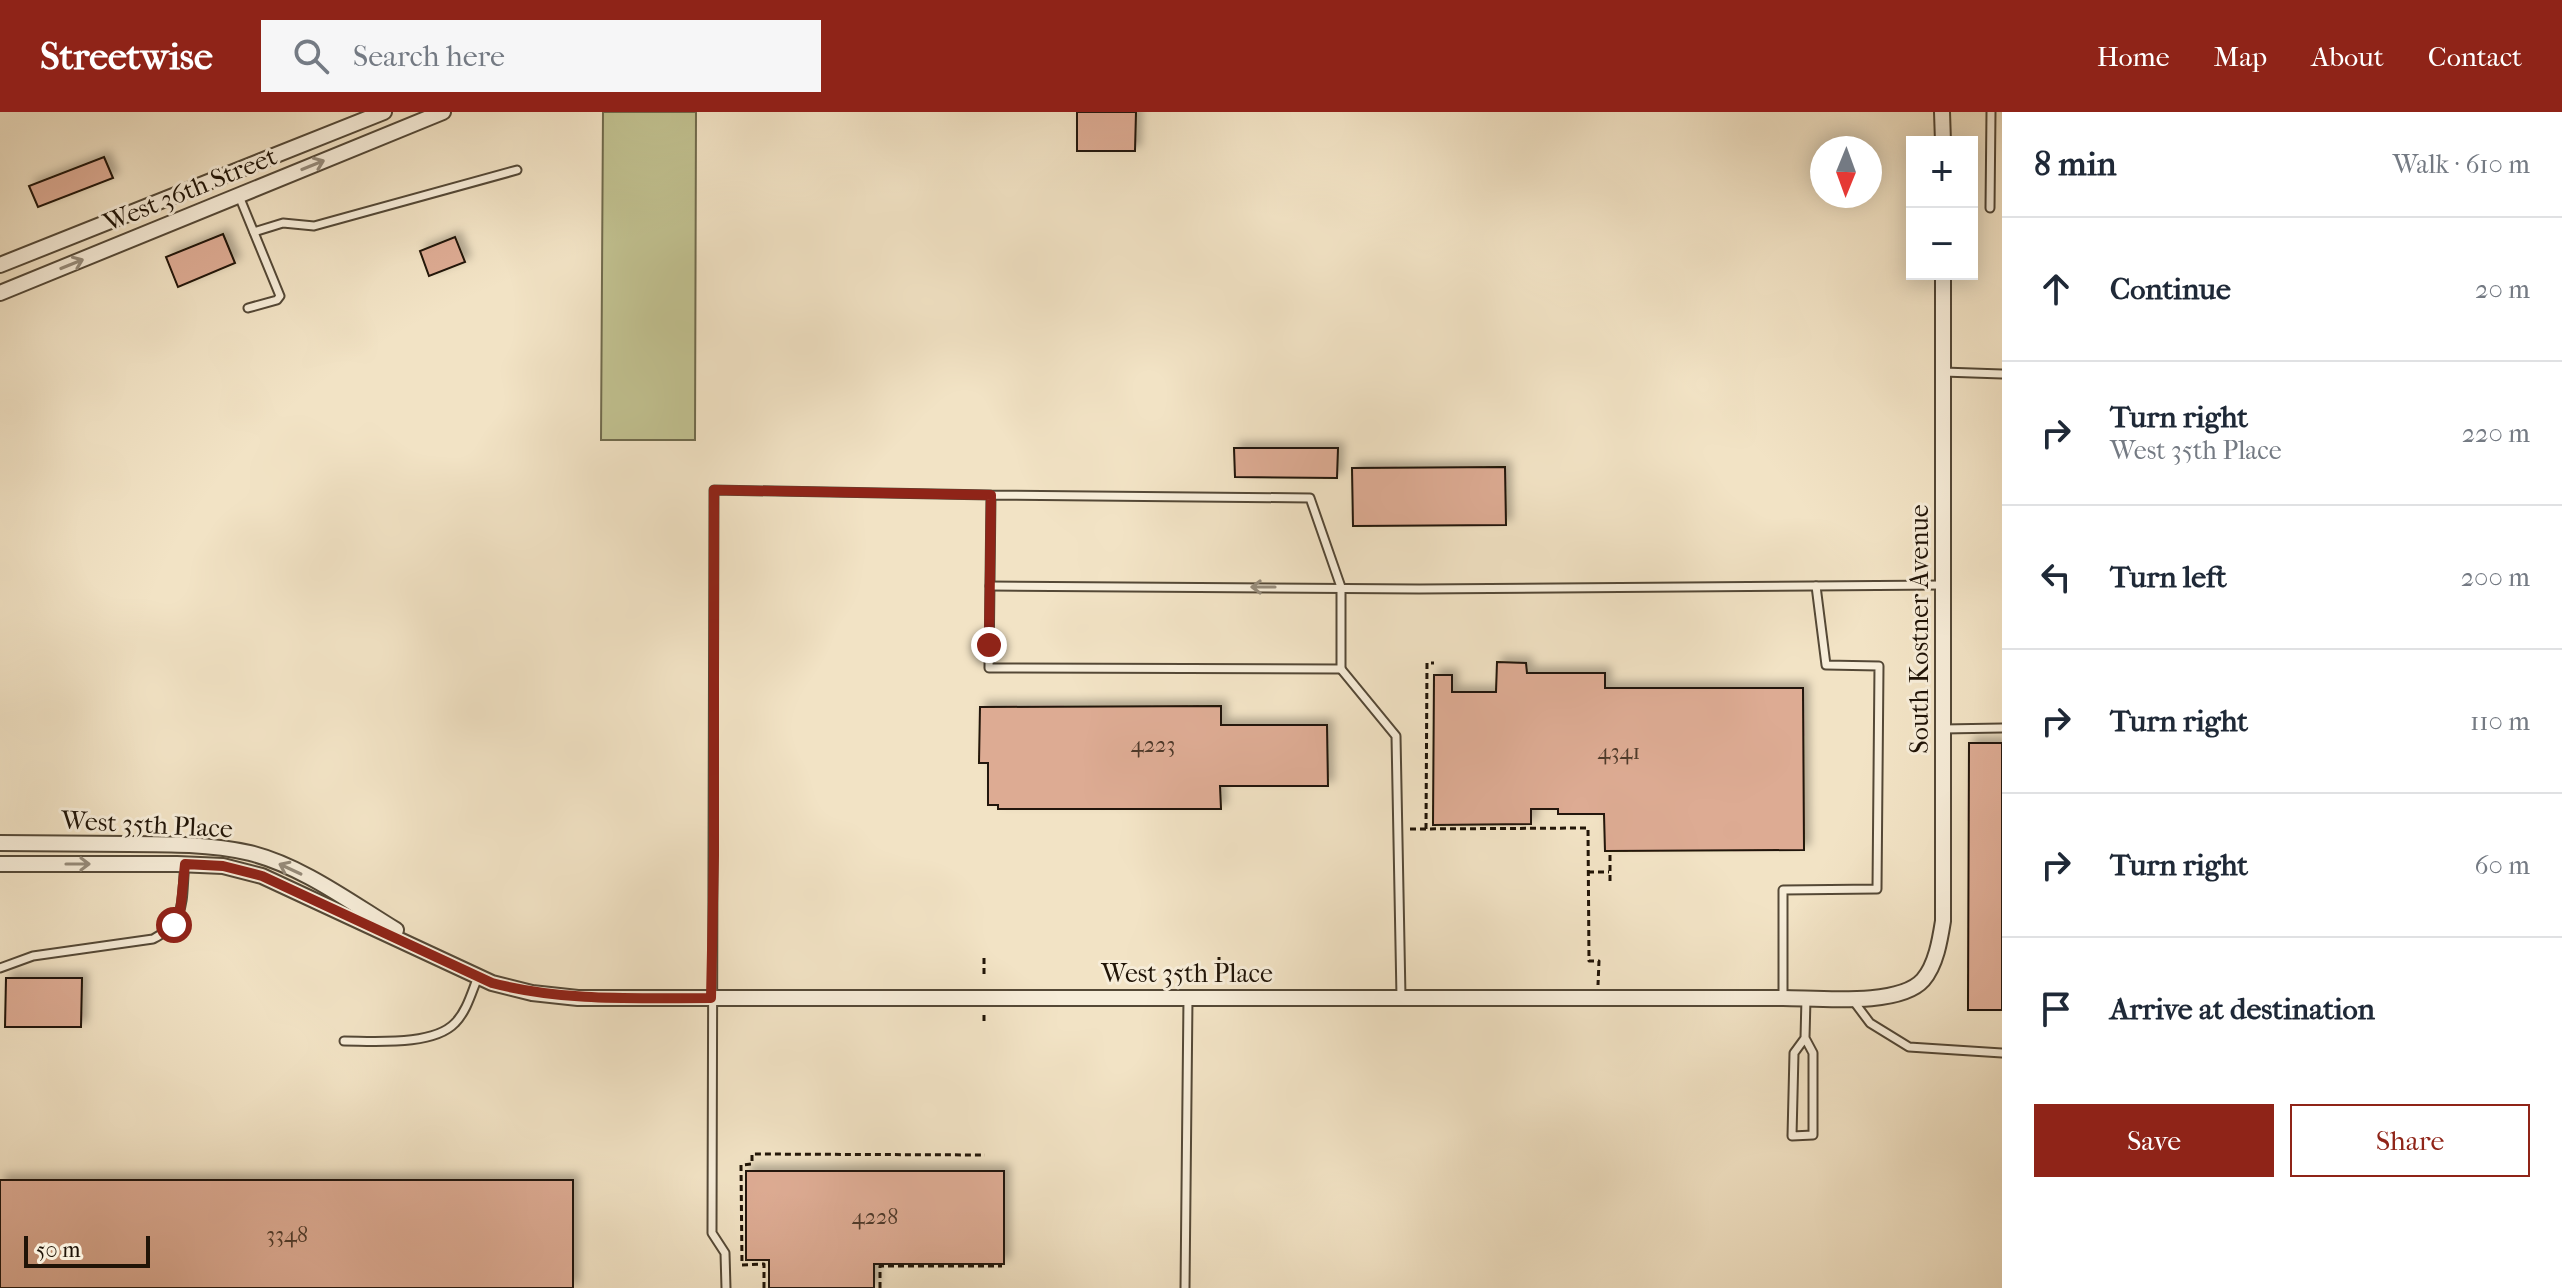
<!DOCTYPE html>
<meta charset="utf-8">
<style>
:root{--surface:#fff;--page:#f6f6f7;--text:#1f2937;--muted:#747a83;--line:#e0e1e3;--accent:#8f2418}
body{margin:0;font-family:"IM FELL French Canon",serif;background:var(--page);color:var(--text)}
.controls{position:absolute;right:24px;top:24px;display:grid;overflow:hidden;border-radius:0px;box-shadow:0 4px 20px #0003}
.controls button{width:72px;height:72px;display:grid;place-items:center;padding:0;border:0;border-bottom:2px solid var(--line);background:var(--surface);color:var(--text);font:40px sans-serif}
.compass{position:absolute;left:1810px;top:24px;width:72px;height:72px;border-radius:50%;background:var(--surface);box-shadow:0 4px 20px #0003;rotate:181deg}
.scale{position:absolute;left:24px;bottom:20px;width:126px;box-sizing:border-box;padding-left:8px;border:4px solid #201407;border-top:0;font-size:22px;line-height:28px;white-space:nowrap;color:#201407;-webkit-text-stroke:6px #f7edd9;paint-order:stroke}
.stop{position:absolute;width:24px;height:24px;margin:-18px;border:6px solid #8f2418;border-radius:50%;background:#fff}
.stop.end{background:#8f2418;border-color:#fff;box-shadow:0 2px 8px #0008}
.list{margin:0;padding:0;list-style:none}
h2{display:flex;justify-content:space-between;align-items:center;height:104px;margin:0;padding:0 32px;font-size:34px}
h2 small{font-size:26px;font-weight:400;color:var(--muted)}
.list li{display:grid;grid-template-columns:52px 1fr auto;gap:24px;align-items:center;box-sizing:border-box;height:144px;padding:0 32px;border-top:2px solid var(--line)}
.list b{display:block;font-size:30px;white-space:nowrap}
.list p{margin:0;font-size:26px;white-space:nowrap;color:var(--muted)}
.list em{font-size:26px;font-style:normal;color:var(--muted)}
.actions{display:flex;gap:16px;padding:24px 32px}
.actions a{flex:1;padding:18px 0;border:2px solid var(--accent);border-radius:0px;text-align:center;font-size:28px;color:var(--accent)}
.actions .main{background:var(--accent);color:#fff}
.icon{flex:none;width:44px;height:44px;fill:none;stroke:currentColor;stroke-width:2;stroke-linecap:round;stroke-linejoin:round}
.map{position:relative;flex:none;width:2002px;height:1176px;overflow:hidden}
header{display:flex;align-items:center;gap:48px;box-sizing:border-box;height:112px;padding:0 40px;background:var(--accent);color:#fff}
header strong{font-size:38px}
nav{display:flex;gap:44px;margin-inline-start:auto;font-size:28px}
.search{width:560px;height:72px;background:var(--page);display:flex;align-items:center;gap:20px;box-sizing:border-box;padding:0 28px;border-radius:0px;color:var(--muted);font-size:30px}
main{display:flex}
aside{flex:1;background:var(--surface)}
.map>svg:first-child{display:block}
.green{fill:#c1c190;stroke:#706a4c;stroke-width:2}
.building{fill:#ddab93;stroke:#201407;stroke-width:2;filter:url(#shadow)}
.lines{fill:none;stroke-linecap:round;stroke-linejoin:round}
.service-casing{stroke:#544836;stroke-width:11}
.minor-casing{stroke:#544836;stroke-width:18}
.path{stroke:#201407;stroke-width:3;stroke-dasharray:6 4;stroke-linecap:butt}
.service{stroke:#f7edd9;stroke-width:7}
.minor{stroke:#f7edd9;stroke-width:14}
.oneway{stroke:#968b7a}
.route{stroke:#8f2418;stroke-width:10}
.labels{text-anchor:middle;stroke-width:6;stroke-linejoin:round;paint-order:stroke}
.number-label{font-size:22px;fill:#4f3a2a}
.street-label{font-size:26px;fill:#201407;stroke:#f7edd9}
</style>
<header>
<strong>Streetwise</strong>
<div class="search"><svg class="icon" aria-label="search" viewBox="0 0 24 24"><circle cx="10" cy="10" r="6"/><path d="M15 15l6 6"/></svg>Search here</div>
<nav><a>Home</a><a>Map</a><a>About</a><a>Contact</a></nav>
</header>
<main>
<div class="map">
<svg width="2002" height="1176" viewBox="0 0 2002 1176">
<defs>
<filter id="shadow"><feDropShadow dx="5.5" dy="-5.5" stdDeviation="4" flood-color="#0004"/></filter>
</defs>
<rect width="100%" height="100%" fill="#f2e3c5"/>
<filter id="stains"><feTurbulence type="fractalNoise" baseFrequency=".0025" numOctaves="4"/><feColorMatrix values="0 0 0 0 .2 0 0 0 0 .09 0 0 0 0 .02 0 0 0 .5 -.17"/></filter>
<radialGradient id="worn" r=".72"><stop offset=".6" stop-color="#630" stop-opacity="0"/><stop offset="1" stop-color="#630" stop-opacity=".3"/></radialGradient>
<polygon class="green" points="603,0 696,0 695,328 601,328"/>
<g class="building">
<polygon points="1077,0 1136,0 1135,39 1077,39"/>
<polygon points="104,45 113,66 38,95 29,74"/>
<polygon points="223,122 235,151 178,175 166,145"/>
<polygon points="455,125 465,150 429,164 420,139"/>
<polygon points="1234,336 1338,336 1337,366 1235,365"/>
<polygon points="1505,355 1506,413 1353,414 1352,356"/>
<polygon points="1497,550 1526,551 1527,561 1605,561 1605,576 1803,576 1804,738 1605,739 1604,702 1558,702 1558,697 1531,697 1531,712 1433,713 1434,563 1452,563 1452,580 1496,580"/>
<polygon points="1221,594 1221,613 1327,613 1328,674 1220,674 1221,697 998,697 998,693 988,693 988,651 979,651 980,595"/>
<polygon points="1969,631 2002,631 2002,898 1968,898"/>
<polygon points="6,866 82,866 81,915 5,915"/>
<polygon points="746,1059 1004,1059 1004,1152 874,1152 874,1176 769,1176 769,1148 746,1148"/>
<rect x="0" y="1068" width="573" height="108"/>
</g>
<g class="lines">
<g class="service-casing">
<g id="service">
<polyline points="239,84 280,184 277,188 248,196"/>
<polyline points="1990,96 1991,0"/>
<polyline points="254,120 283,111 314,114 517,58"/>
<polyline points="1943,260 2002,262"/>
<polyline points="990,474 1419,477 1943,473"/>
<polyline points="1341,557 1396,624 1401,885"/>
<polyline points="1943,617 2002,616"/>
<path d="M 0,856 L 33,844 L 153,827 C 188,809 181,787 185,752"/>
<polyline points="1783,886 1783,778 1877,777 1879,554 1826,553 1816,474"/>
<polyline points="1852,887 1870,911 1909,935 2002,941"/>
<polyline points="1805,926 1794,941 1792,1024 1813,1023 1813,941 1805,926 1806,886"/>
<path d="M 344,929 C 375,929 433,934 455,911 C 467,899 472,879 478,865"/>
<polyline points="726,1176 725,1141 712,1121 714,378 991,383 989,556 1341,557 1341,475 1310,386 991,383"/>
<polyline points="1185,1176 1188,886"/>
</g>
</g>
<g class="minor-casing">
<g id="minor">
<polyline points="1942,0 1943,30"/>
<polyline points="0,153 384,0"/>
<polyline points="0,181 443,0"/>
<path d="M 0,731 C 43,731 86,732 128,732 C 169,732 211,732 250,741 C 302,754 350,790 396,818"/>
<path d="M 0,752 L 177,752 L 223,754 L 262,764 L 492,871 L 532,881 L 578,886 L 1783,886 C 1817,886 1899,895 1923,868 C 1936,853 1940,828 1943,809 L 1943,162"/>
</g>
</g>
<g class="path">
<polyline points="1410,717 1588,716 1589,849 1599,849 1598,873"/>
<polyline points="1426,717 1427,551 1434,551"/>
<polyline points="1588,760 1609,760"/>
<polyline points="1610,769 1610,741"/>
<polyline points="984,846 984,865"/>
<polyline points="1219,870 1219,845"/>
<polyline points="984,903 984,911"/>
<polyline points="764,1176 764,1152 742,1153 741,1053 752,1052 752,1042 985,1043"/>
<polyline points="880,1176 880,1154 1002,1154"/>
</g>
<use href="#service" class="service"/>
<use href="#minor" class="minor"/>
</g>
<defs><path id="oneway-shaft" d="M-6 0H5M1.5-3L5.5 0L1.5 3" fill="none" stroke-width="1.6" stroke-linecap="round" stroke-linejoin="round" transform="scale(2)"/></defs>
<g class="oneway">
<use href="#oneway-shaft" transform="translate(313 53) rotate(-22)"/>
<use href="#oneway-shaft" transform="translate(72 152) rotate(-22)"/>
<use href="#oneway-shaft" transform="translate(1263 475) rotate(-180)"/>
<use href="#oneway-shaft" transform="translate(78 752)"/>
<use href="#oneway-shaft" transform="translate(290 757) rotate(-155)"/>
</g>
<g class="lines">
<path class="route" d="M 174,813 L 180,801 L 185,752 L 223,754 L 262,764 L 492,871 C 565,890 637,886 711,886 L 714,743 L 714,378 L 991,383 L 989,533"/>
</g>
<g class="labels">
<g class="number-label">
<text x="1153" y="640">4223</text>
<text x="1619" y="647">4341</text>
<text x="875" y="1112">4228</text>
<text x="287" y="1130">3348</text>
</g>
<g class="street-label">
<text transform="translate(190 77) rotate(-22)" y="9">West 36th Street</text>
<text transform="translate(1919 517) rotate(-90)" y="9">South Kostner Avenue</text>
<text transform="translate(147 712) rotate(3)" y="9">West 35th Place</text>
<text x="1187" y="870">West 35th Place</text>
</g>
</g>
<rect width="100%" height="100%" filter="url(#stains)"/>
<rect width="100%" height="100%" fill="url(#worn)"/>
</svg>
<div class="controls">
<button>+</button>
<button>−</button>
</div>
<svg class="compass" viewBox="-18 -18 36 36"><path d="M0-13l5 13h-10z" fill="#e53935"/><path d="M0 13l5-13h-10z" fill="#747a83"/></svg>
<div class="scale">50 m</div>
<div class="stop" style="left:174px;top:813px"></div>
<div class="stop end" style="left:989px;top:533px"></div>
</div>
<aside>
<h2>8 min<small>Walk · 610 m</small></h2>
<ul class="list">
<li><svg class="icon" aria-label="ahead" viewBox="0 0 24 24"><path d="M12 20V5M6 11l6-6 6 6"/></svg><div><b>Continue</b></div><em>20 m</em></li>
<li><svg class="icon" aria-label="right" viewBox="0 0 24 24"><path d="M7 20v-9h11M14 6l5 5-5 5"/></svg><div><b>Turn right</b><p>West 35th Place</p></div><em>220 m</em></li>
<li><svg class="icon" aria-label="left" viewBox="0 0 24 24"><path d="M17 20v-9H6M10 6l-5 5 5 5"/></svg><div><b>Turn left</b></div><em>200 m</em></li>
<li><svg class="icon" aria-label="right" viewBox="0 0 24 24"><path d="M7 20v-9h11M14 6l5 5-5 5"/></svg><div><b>Turn right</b></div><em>110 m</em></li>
<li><svg class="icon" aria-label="right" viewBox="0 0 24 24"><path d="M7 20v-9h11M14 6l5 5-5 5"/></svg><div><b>Turn right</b></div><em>60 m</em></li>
<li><svg class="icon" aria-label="arrive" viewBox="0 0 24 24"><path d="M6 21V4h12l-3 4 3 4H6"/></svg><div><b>Arrive at destination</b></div></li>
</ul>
<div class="actions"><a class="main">Save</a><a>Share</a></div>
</aside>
</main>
